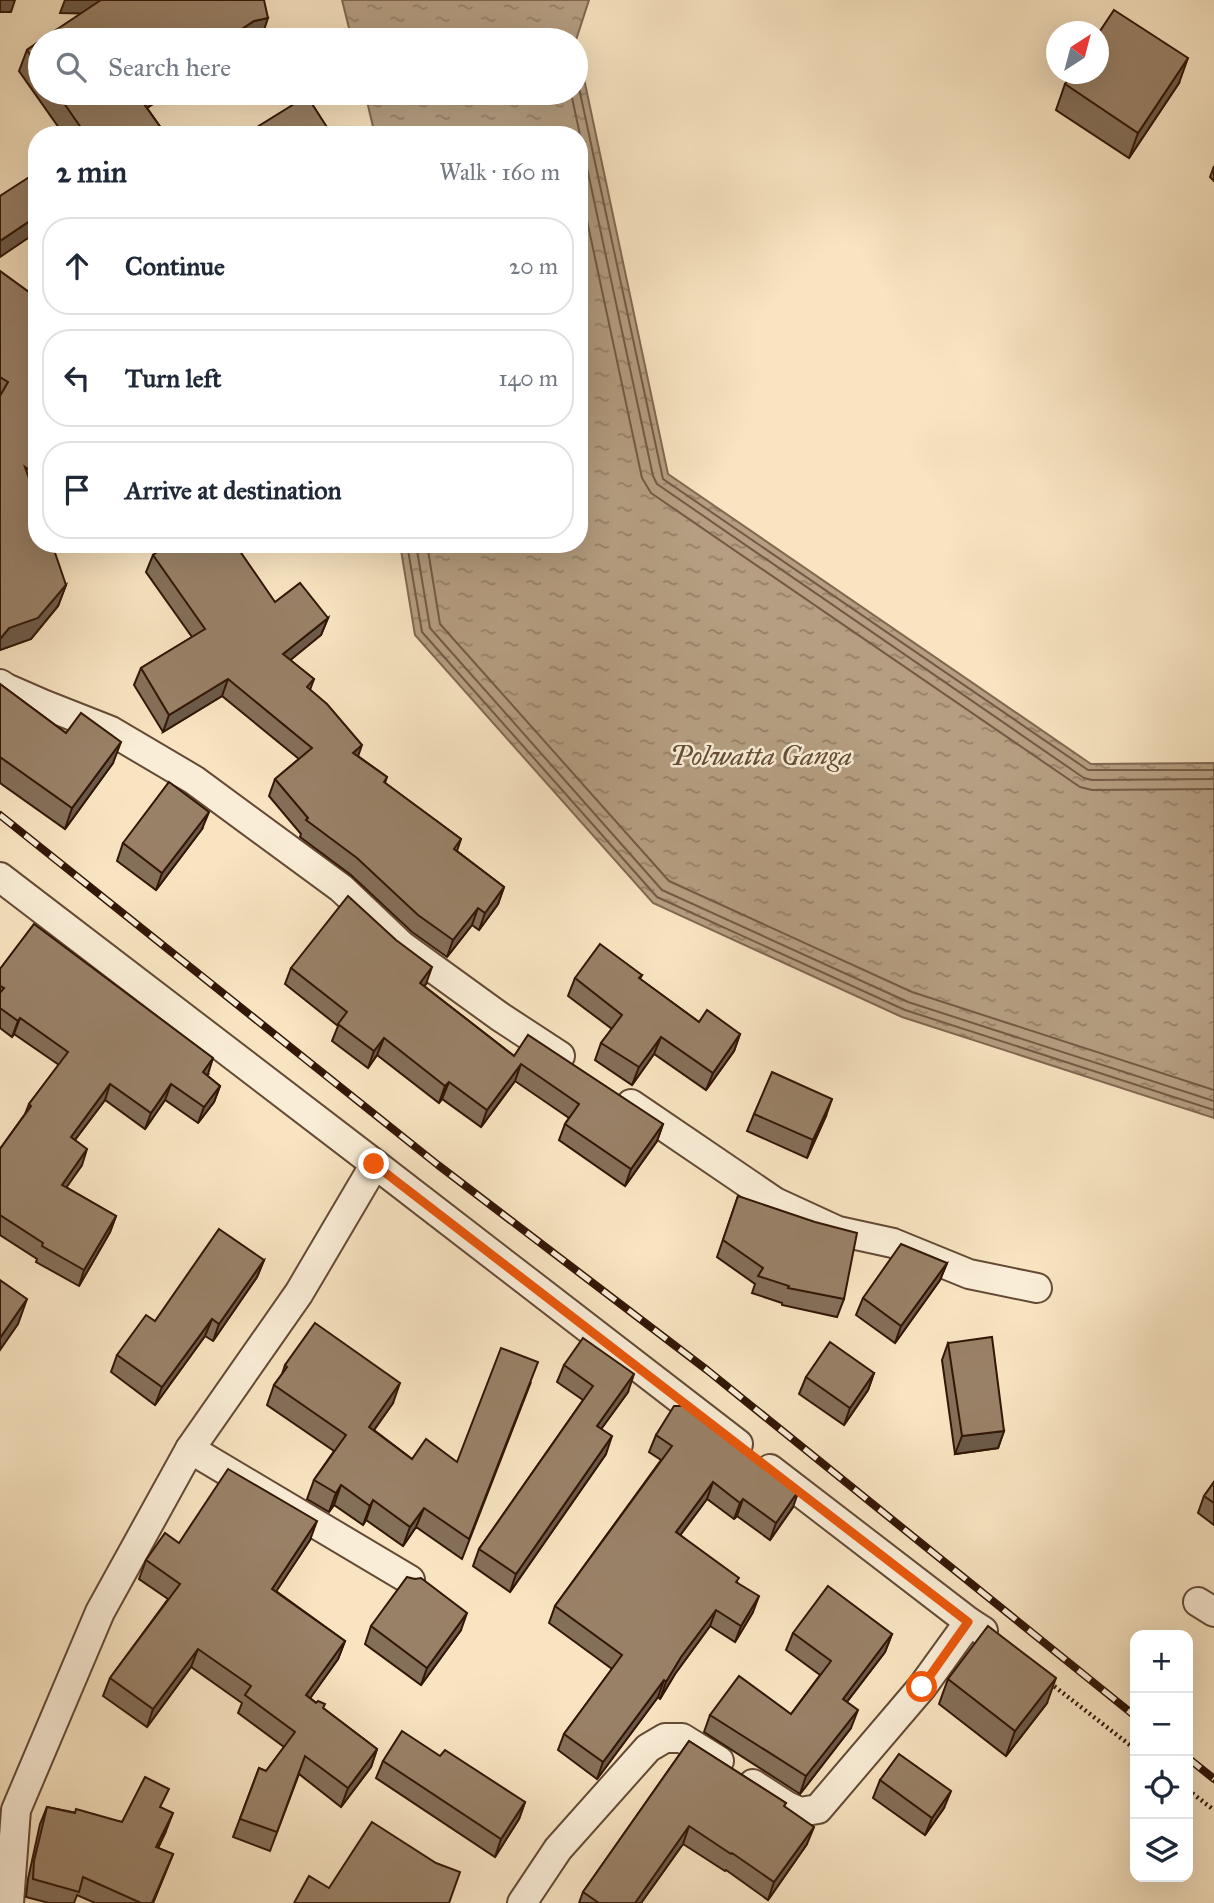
<!DOCTYPE html>
<meta charset="utf-8">
<style>
:root{--surface:#fff;--page:#f6f6f7;--text:#1f2937;--muted:#747a83;--line:#e0e1e3}
body{margin:0;font-family:"IM FELL Great Primer",serif;background:var(--page);color:var(--text)}
.controls{position:absolute;right:21px;bottom:21px;display:grid;overflow:hidden;border-radius:14px;box-shadow:0 7px 28px #0002}
.controls button{width:63px;height:63px;display:grid;place-items:center;padding:0;border:0;border-bottom:2px solid var(--line);background:var(--surface);color:var(--text);font:35px sans-serif}
.compass{position:absolute;left:1046px;top:21px;width:63px;height:63px;border-radius:50%;background:var(--surface);box-shadow:0 7px 28px #0002;rotate:36deg}
.stop{position:absolute;width:21px;height:21px;margin:-16px;border:5px solid #ea580c;border-radius:50%;background:#fff}
.stop.end{background:#ea580c;border-color:#fff;box-shadow:0 2px 7px #0008}
.list{margin:0;padding:0;list-style:none}
h2{display:flex;justify-content:space-between;align-items:center;height:91px;margin:0;padding:0 28px;font-size:30px}
h2 small{font-size:23px;font-weight:400;color:var(--muted)}
.list li{display:grid;grid-template-columns:46px 1fr auto;gap:21px;align-items:center;box-sizing:border-box;height:98px;margin:0 14px 14px;padding:0 14px;border:2px solid var(--line);border-radius:28px}
.list b{display:block;font-size:26px;white-space:nowrap}
.list em{font-size:23px;font-style:normal;color:var(--muted)}
.icon{flex:none;width:38px;height:38px;fill:none;stroke:currentColor;stroke-width:2;stroke-linecap:round;stroke-linejoin:round}
.map{position:relative;flex:none;width:1214px;height:1903px;overflow:hidden}
.search{position:absolute;background:var(--surface);box-shadow:0 7px 28px #0002;left:28px;top:28px;width:560px;height:77px;display:flex;align-items:center;gap:18px;box-sizing:border-box;padding:0 24px;border-radius:38px;color:var(--muted);font-size:26px}
.panel{position:absolute;background:var(--surface);box-shadow:0 7px 28px #0002;left:28px;top:126px;width:560px;height:427px;border-radius:28px}
.map>svg:first-child{display:block}
.water{fill:url(#water-ripples);stroke:#816850;stroke-width:2}
.lines{fill:none;stroke-linecap:round;stroke-linejoin:round}
.shore{stroke:#745a44;stroke-width:2}
.minor-casing{stroke:#644a35;stroke-width:32}
.path{stroke:#321606;stroke-width:4.5;stroke-dasharray:2 3.5;stroke-linecap:butt}
.minor{stroke:#faedd7;stroke-width:28}
.rail-casing{stroke:#321606;stroke-width:8}
.rail{stroke:#faedd7;stroke-width:5;stroke-dasharray:16;stroke-linecap:butt}
.wall{fill:#846f59;stroke:#321606;stroke-width:2}
.shaded-wall{fill:#6b5a48;stroke:#321606;stroke-width:2}
.building{fill:#998167;stroke:#321606;stroke-width:2}
.route{stroke:#ea580c;stroke-width:9}
.labels{text-anchor:middle;stroke-width:5;stroke-linejoin:round;paint-order:stroke}
.water-label{font-size:28px;font-style:italic;fill:#664c37;stroke:#faedd7}
</style>
<div class="map">
<svg width="1214" height="1903" viewBox="0 0 1214 1903">
<defs>
<pattern id="water-ripples" width="26" height="14" patternUnits="userSpaceOnUse" patternTransform="scale(1.75)"><rect width="26" height="14" fill="#b59e81"/><path d="M2 4q2-2 4 0t4 0M15 11q2-2 4 0t4 0" fill="none" stroke="#948068"/></pattern>
</defs>
<rect width="100%" height="100%" fill="#f8e4c1"/>
<filter id="stains"><feTurbulence type="fractalNoise" baseFrequency=".00286" numOctaves="4"/><feColorMatrix values="0 0 0 0 .2 0 0 0 0 .09 0 0 0 0 .02 0 0 0 .5 -.17"/></filter>
<radialGradient id="worn" r=".72"><stop offset=".6" stop-color="#630" stop-opacity="0"/><stop offset="1" stop-color="#630" stop-opacity=".3"/></radialGradient>
<g class="water">
<polygon points="342,0 589,0 576,40 352,40"/>
<polygon points="576,41 668,474 1091,764 1214,763 1214,1118 902,1017 653,903 415,635 400,544 579,544 579,135 375,135 365,93 576,93"/>
</g>
<g class="lines">
<g class="shore">
<polyline points="576,74 663,479 1088,770 1214,770"/>
<polyline points="571,93 653,476 657,484 1084,778 1092,780 1214,779"/>
<polyline points="579,183 642,478 651,493 1080,787 1092,790 1214,789"/>
<polyline points="407,544 422,632 657,897 905,1010 1214,1110"/>
<polyline points="416,544 430,628 662,890 908,1002 1214,1101"/>
<polyline points="427,544 440,624 669,881 912,992 1214,1090"/>
</g>
<g class="minor-casing">
<g id="minor">
<polyline points="0,684 6,688 45,705 111,731 194,780 341,888 401,945 499,1016 560,1056"/>
<polyline points="0,877 375,1164 299,1293 190,1449 100,1612 16,1810 9,1903"/>
<polyline points="631,1104 775,1202 838,1231 893,1243 969,1274 1037,1288"/>
<polyline points="375,1164 738,1444"/>
<polyline points="190,1449 410,1580"/>
<polyline points="770,1469 969,1622 983,1631"/>
<polyline points="1198,1602 1214,1612"/>
<polyline points="753,1784 787,1806 800,1812 818,1809 922,1687 969,1622"/>
<polyline points="522,1903 558,1849 648,1748 665,1738 682,1738 719,1761"/>
</g>
</g>
<g class="path">
<polyline points="1050,1683 1135,1749"/>
<polyline points="1188,1790 1214,1810"/>
</g>
<use href="#minor" class="minor"/>
<g class="rail-casing">
<g id="rail">
<polyline points="0,815 438,1165 707,1370 1135,1716"/>
<polyline points="1188,1758 1214,1779"/>
</g>
</g>
<use href="#rail" class="rail"/>
</g>
<g class="wall">
<polygon points="40,41 40,93 170,93 147,108 166,135 64,135 19,71 27,50"/>
<polygon points="1179,83 1129,158 1056,110 1065,84"/>
<polygon points="1214,166 1214,181 1210,177"/>
<polygon points="0,271 37,298 37,544 66,585 58,606 31,639 0,650"/>
<polygon points="153,555 275,602 328,618 321,635 290,660 314,679 310,690 358,756 387,777 385,783 461,839 457,851 504,887 498,904 479,930 472,925 447,957 412,932 351,875 300,837 301,834 269,796 275,779 299,759 222,696 163,732 134,685 141,668 192,637 146,572"/>
<polygon points="0,684 66,733 113,763 65,829 0,783"/>
<polygon points="202,829 156,890 117,861 123,843"/>
<polygon points="291,968 426,984 424,986 514,1056 663,1124 657,1141 625,1186 559,1140 565,1124 569,1118 515,1081 481,1127 442,1099 439,1103 377,1055 368,1068 332,1041 338,1026 285,984"/>
<polygon points="0,969 208,1074 206,1075 220,1086 214,1102 198,1123 165,1100 145,1129 105,1100 75,1140 82,1165 66,1187 116,1216 110,1232 79,1286 36,1262 37,1259 0,1235 0,1149 25,1114 29,1104 59,1065 14,1034 12,1037 0,1028"/>
<polygon points="642,975 640,979 699,1022 740,1034 734,1051 706,1090 654,1054 632,1085 595,1060 601,1043 612,1029 568,996 575,978"/>
<polygon points="754,1114 826,1116 807,1158 747,1131"/>
<polygon points="738,1196 844,1299 837,1317 782,1305 782,1303 752,1293 755,1284 717,1257"/>
<polygon points="264,1260 257,1277 213,1341 205,1336 155,1405 111,1372 117,1355 155,1321"/>
<polygon points="947,1263 940,1280 895,1343 856,1315 863,1298"/>
<polygon points="948,1343 1004,1431 998,1448 955,1454 942,1360"/>
<polygon points="285,1365 393,1403 374,1430 412,1459 457,1462 531,1382 462,1559 416,1527 403,1546 366,1520 363,1525 334,1505 329,1512 307,1499 314,1480 334,1451 267,1405 274,1385 282,1374"/>
<polygon points="564,1365 628,1392 601,1429 606,1454 510,1592 473,1566 479,1549 583,1400 557,1382"/>
<polygon points="874,1373 868,1390 844,1425 799,1394 806,1377"/>
<polygon points="656,1435 793,1507 770,1540 737,1516 734,1519 707,1499 680,1535 737,1582 753,1612 735,1642 710,1626 675,1674 660,1699 658,1697 597,1779 558,1750 564,1734 612,1669 549,1623 555,1606 661,1460 649,1452"/>
<polygon points="1214,1482 1214,1525 1198,1513 1204,1496"/>
<polygon points="310,1540 276,1591 345,1641 338,1659 310,1698 377,1749 371,1767 341,1807 299,1774 270,1851 233,1837 259,1768 266,1771 284,1747 238,1713 242,1703 191,1667 147,1727 103,1696 110,1678 168,1599 139,1579 146,1560 179,1543"/>
<polygon points="415,1579 461,1630 421,1685 365,1644 371,1626"/>
<polygon points="793,1633 892,1634 885,1652 847,1702 851,1728 800,1794 704,1732 710,1715 791,1714 820,1675 786,1650"/>
<polygon points="948,1679 1047,1703 1006,1756 939,1704"/>
<polygon points="689,1741 786,1803 784,1806 807,1844 768,1900 726,1870 725,1871 683,1844 641,1903 579,1903 583,1892"/>
<polygon points="440,1756 525,1802 519,1819 495,1857 376,1778 383,1761"/>
<polygon points="880,1780 944,1808 925,1835 873,1798"/>
<polygon points="47,1807 122,1822 162,1808 166,1831 158,1848 173,1854 153,1903 95,1903 77,1895 74,1903 49,1903 26,1897 28,1879 40,1824"/>
</g>
<g class="shaded-wall">
<polygon points="0,0 15,0 11,12 0,12"/>
<polygon points="65,0 109,0 104,14 60,13"/>
<polygon points="268,18 261,39 225,40 254,21"/>
<polygon points="1188,58 1179,83 1129,158 1138,133"/>
<polygon points="145,93 170,93 131,118 139,97"/>
<polygon points="37,216 37,232 0,257 0,241"/>
<polygon points="66,585 58,606 31,639 0,650 0,639 9,628"/>
<polygon points="328,618 321,635 277,671 283,654"/>
<polygon points="228,679 222,696 163,732 169,715"/>
<polygon points="121,742 113,763 65,829 72,808"/>
<polygon points="362,745 356,762 353,753"/>
<polygon points="209,812 202,829 156,890 162,873"/>
<polygon points="504,887 498,904 479,930 485,913"/>
<polygon points="478,908 472,925 447,957 453,940"/>
<polygon points="432,967 426,984 414,1000 420,983"/>
<polygon points="20,1018 14,1034 12,1037 18,1021"/>
<polygon points="740,1034 734,1051 706,1090 713,1073"/>
<polygon points="661,1037 654,1054 632,1085 639,1067"/>
<polygon points="384,1038 377,1055 368,1068 374,1051"/>
<polygon points="213,1058 208,1074 197,1088 203,1072"/>
<polygon points="521,1064 515,1081 481,1127 487,1110"/>
<polygon points="449,1082 442,1099 439,1103 445,1086"/>
<polygon points="110,1084 105,1100 65,1153 71,1137"/>
<polygon points="171,1084 165,1100 145,1129 151,1113"/>
<polygon points="220,1086 214,1102 198,1123 204,1107"/>
<polygon points="832,1099 826,1116 807,1158 813,1140"/>
<polygon points="663,1124 657,1141 625,1186 631,1169"/>
<polygon points="87,1149 82,1165 57,1201 62,1185"/>
<polygon points="116,1216 110,1232 79,1286 84,1270"/>
<polygon points="264,1260 257,1277 213,1341 219,1324"/>
<polygon points="947,1263 940,1280 895,1343 901,1326"/>
<polygon points="27,1299 18,1324 0,1350 0,1338"/>
<polygon points="212,1319 205,1336 155,1405 162,1387"/>
<polygon points="874,1373 868,1390 844,1425 850,1408"/>
<polygon points="634,1374 628,1392 591,1443 597,1426"/>
<polygon points="400,1383 393,1403 362,1447 369,1427"/>
<polygon points="1004,1431 998,1448 955,1454 962,1436"/>
<polygon points="612,1436 606,1454 510,1592 516,1574"/>
<polygon points="713,1482 707,1499 670,1549 676,1532"/>
<polygon points="341,1485 334,1505 329,1512 336,1493"/>
<polygon points="799,1490 793,1507 770,1540 776,1523"/>
<polygon points="743,1499 737,1516 734,1519 740,1503"/>
<polygon points="373,1500 366,1520 363,1525 370,1506"/>
<polygon points="424,1508 416,1527 403,1546 410,1527"/>
<polygon points="317,1521 310,1540 266,1607 272,1589"/>
<polygon points="759,1596 753,1612 735,1642 741,1626"/>
<polygon points="716,1610 710,1626 675,1674 660,1699 666,1682 681,1657"/>
<polygon points="467,1613 461,1630 421,1685 427,1668"/>
<polygon points="892,1634 885,1652 836,1716 843,1699"/>
<polygon points="345,1641 338,1659 299,1714 306,1695"/>
<polygon points="198,1649 191,1667 147,1727 153,1709"/>
<polygon points="1056,1678 1047,1703 1006,1756 1015,1731"/>
<polygon points="664,1680 658,1697 597,1779 603,1762"/>
<polygon points="858,1710 851,1728 800,1794 806,1776"/>
<polygon points="377,1749 371,1767 341,1807 348,1788"/>
<polygon points="951,1791 944,1808 925,1835 932,1818"/>
<polygon points="525,1802 519,1819 495,1857 501,1839"/>
<polygon points="173,1813 166,1831 150,1865 156,1847"/>
<polygon points="689,1826 683,1844 641,1903 635,1903"/>
<polygon points="814,1827 807,1844 768,1900 774,1882"/>
<polygon points="173,1854 153,1903 152,1903"/>
</g>
<g class="building">
<polygon points="101,0 264,0 268,18 254,21 225,40 41,40"/>
<polygon points="1114,10 1188,58 1138,133 1065,84 1072,74 1098,74 1098,34"/>
<polygon points="40,41 40,69 27,50"/>
<polygon points="57,93 145,93 139,97 166,135 86,135"/>
<polygon points="307,96 332,135 244,135"/>
<polygon points="37,172 37,216 0,241 0,196"/>
<polygon points="0,271 37,298 37,476 25,467 37,501 37,544 52,544 66,585 38,618 9,628 0,639 0,396 8,382 0,377"/>
<polygon points="168,544 235,544 275,602 300,583 328,618 283,654 314,679 307,687 327,704 362,745 353,753 387,777 384,782 461,839 454,849 504,887 485,913 478,908 453,940 418,915 357,858 306,820 308,818 275,779 312,748 228,679 169,715 141,668 205,629 153,555"/>
<polygon points="0,684 66,733 81,713 121,742 72,808 0,757"/>
<polygon points="169,782 209,812 162,873 123,843"/>
<polygon points="348,896 396,940 432,967 420,983 514,1056 528,1035 663,1124 631,1169 565,1124 579,1104 521,1064 487,1110 449,1082 445,1086 384,1038 374,1051 338,1024 347,1012 291,968"/>
<polygon points="34,924 213,1058 203,1072 220,1086 204,1107 171,1084 151,1113 110,1084 71,1137 87,1149 62,1185 116,1216 84,1270 42,1246 43,1243 0,1215 0,1149 31,1106 29,1104 68,1052 20,1018 18,1021 0,1008 0,993 4,988 0,986 0,969"/>
<polygon points="600,944 642,975 639,978 699,1022 707,1010 740,1034 713,1073 661,1037 639,1067 601,1043 622,1015 575,978"/>
<polygon points="772,1072 832,1099 813,1140 754,1114"/>
<polygon points="738,1196 815,1222 857,1233 844,1299 788,1288 789,1286 758,1276 763,1268 723,1240"/>
<polygon points="219,1229 264,1260 219,1324 212,1319 162,1387 117,1355 146,1315 155,1321"/>
<polygon points="901,1244 947,1263 901,1326 863,1298"/>
<polygon points="0,1280 27,1299 0,1338"/>
<polygon points="315,1323 400,1383 369,1427 412,1459 426,1439 457,1462 501,1348 538,1362 469,1539 424,1508 410,1527 373,1500 370,1506 341,1485 336,1493 314,1480 346,1435 274,1385 287,1367 285,1365"/>
<polygon points="992,1337 1004,1431 962,1436 948,1343"/>
<polygon points="583,1338 634,1374 597,1426 612,1436 516,1574 479,1549 593,1386 564,1365"/>
<polygon points="830,1342 874,1373 850,1408 806,1377"/>
<polygon points="674,1406 685,1406 713,1424 799,1490 776,1523 743,1499 740,1503 713,1482 676,1532 739,1578 736,1582 759,1596 741,1626 716,1610 681,1657 666,1682 664,1680 603,1762 564,1734 622,1655 555,1606 672,1446 656,1435"/>
<polygon points="228,1469 317,1521 272,1589 345,1641 306,1695 316,1703 318,1701 325,1704 323,1708 377,1749 348,1788 305,1756 277,1832 240,1819 259,1768 266,1771 295,1732 245,1695 251,1686 198,1649 153,1709 110,1678 180,1584 146,1560 165,1533 179,1543"/>
<polygon points="1214,1482 1214,1503 1204,1496"/>
<polygon points="407,1577 415,1579 421,1578 467,1613 427,1668 371,1626"/>
<polygon points="828,1586 892,1634 843,1699 858,1710 806,1776 710,1715 739,1676 791,1714 831,1661 793,1633"/>
<polygon points="988,1626 1056,1678 1015,1731 948,1679"/>
<polygon points="402,1731 440,1756 445,1750 525,1802 501,1839 383,1761"/>
<polygon points="689,1741 786,1803 784,1806 814,1827 774,1882 732,1853 731,1854 689,1826 635,1903 599,1903 583,1892"/>
<polygon points="899,1754 951,1791 932,1818 880,1780"/>
<polygon points="145,1777 169,1789 160,1807 173,1813 156,1847 173,1854 152,1903 141,1903 83,1877 79,1892 33,1879 34,1861 47,1807 75,1813 76,1809 122,1822"/>
<polygon points="372,1822 436,1863 460,1872 449,1903 294,1903 309,1876 329,1888"/>
</g>
<g class="lines">
<polyline class="route" points="374,1164 968,1622 922,1687"/>
</g>
<g class="labels">
<g class="water-label">
<text x="761" y="765">Polwatta Ganga</text>
</g>
</g>
<rect width="100%" height="100%" filter="url(#stains)"/>
<rect width="100%" height="100%" fill="url(#worn)"/>
</svg>
<div class="controls">
<button>+</button>
<button>−</button>
<button><svg class="icon" aria-label="locate" viewBox="0 0 24 24"><circle cx="12" cy="12" r="6"/><path d="M12 2v4M12 18v4M2 12h4M18 12h4"/></svg></button>
<button><svg class="icon" aria-label="layers" viewBox="0 0 24 24"><path d="M12 4l9 5-9 5-9-5zM3 14l9 5 9-5"/></svg></button>
</div>
<svg class="compass" viewBox="-18 -18 36 36"><path d="M0-13l5 13h-10z" fill="#e53935"/><path d="M0 13l5-13h-10z" fill="#747a83"/></svg>
<div class="stop" style="left:922px;top:1687px"></div>
<div class="stop end" style="left:374px;top:1164px"></div>
<div class="search"><svg class="icon" aria-label="search" viewBox="0 0 24 24"><circle cx="10" cy="10" r="6"/><path d="M15 15l6 6"/></svg>Search here</div>
<section class="panel">
<h2>2 min<small>Walk · 160 m</small></h2>
<ul class="list">
<li><svg class="icon" aria-label="ahead" viewBox="0 0 24 24"><path d="M12 20V5M6 11l6-6 6 6"/></svg><div><b>Continue</b></div><em>20 m</em></li>
<li><svg class="icon" aria-label="left" viewBox="0 0 24 24"><path d="M17 20v-9H6M10 6l-5 5 5 5"/></svg><div><b>Turn left</b></div><em>140 m</em></li>
<li><svg class="icon" aria-label="arrive" viewBox="0 0 24 24"><path d="M6 21V4h12l-3 4 3 4H6"/></svg><div><b>Arrive at destination</b></div></li>
</ul>
</section>
</div>
